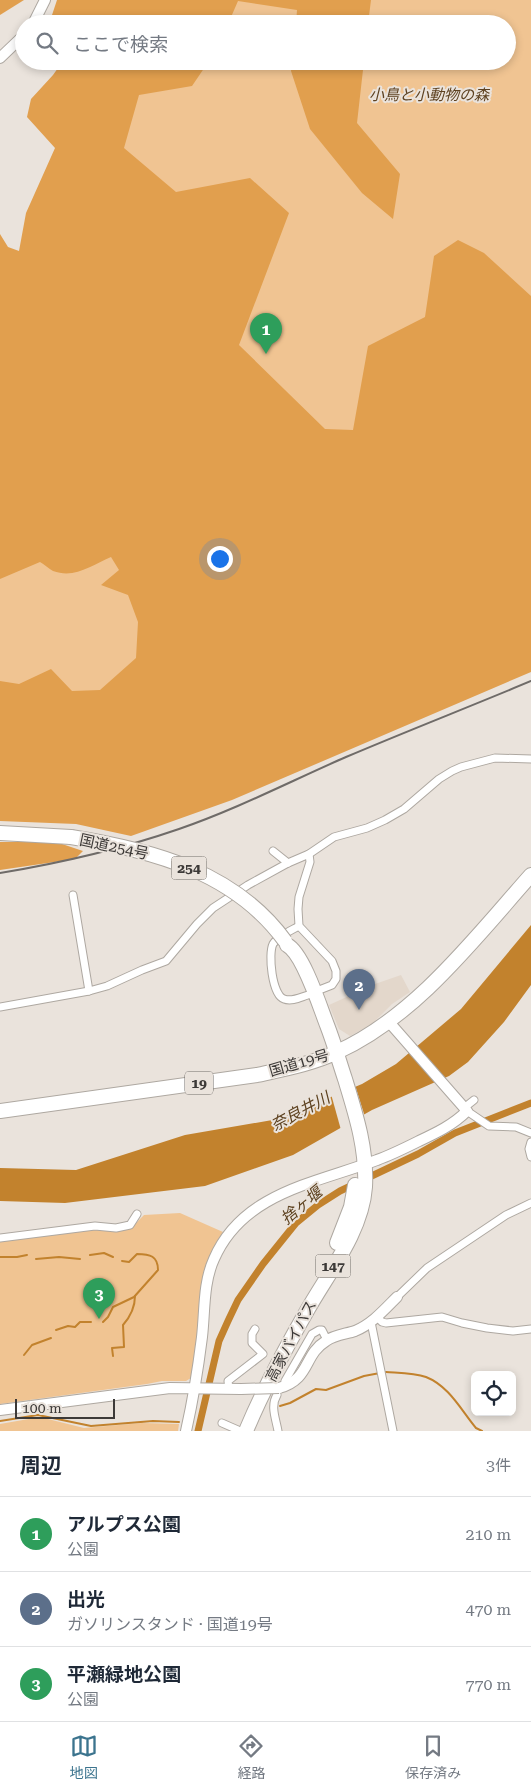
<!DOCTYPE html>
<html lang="ja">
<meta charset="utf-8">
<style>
:root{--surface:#fff;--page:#f6f6f7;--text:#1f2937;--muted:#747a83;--line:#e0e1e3;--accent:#3c748e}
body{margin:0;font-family:"Roboto Serif","Noto Sans JP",serif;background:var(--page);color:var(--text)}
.controls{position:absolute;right:15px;bottom:15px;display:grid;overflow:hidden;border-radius:8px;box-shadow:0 2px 8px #0003}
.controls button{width:45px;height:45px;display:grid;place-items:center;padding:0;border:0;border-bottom:1px solid var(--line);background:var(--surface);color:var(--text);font:25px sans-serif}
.scale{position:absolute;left:15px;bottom:12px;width:100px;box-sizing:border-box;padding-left:5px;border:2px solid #3d3a38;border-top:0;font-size:14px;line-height:18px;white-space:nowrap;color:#3d3a38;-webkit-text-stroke:4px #eae3dc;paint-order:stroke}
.you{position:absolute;left:219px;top:558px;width:18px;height:18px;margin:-12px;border:4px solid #fff;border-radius:50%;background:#1a73e8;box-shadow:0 0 0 8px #1a73e833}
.badge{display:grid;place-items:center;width:32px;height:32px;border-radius:50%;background:var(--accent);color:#fff;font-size:16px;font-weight:700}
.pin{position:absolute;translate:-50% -41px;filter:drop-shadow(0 1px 2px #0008)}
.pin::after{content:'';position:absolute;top:26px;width:18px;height:15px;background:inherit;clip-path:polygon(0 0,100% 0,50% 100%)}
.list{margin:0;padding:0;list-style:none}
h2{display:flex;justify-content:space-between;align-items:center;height:65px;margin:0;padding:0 20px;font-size:21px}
h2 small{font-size:16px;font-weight:400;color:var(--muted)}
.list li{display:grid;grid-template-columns:32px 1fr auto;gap:15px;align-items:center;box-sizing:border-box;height:75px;padding:0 20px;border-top:1px solid var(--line)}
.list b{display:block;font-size:19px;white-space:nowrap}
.list p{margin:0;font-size:16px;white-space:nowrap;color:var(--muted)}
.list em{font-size:16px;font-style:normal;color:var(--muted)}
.icon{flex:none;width:28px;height:28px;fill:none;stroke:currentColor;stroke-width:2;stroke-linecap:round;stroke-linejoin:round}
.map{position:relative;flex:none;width:531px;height:1431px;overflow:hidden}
.search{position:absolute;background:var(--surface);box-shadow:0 2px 8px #0003;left:15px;right:15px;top:15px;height:55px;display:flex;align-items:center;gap:12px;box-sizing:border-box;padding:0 18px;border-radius:28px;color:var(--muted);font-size:19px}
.sheet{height:290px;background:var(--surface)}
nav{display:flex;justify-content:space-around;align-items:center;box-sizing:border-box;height:70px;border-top:1px solid var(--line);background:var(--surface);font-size:14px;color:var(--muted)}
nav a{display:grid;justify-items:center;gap:2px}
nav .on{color:var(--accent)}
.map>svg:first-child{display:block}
.built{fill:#e3d7cb}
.green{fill:#f0c492}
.forest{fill:#e19f4e}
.water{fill:#c2822d}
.pier{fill:#eae3dc}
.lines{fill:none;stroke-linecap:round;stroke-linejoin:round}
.stream{stroke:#c2822d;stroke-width:2}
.canal{stroke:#c2822d;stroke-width:7}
.street-casing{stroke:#aea8a1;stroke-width:9}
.secondary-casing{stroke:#aea8a1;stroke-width:12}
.highway-casing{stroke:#aea8a1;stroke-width:16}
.street{stroke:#fff;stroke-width:7}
.secondary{stroke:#fff;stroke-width:10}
.highway{stroke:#fff;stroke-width:14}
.rail{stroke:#6f6b68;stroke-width:2}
.secondary-bridge-casing{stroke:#aea8a1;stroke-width:12;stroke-linecap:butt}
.highway-bridge-casing{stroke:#aea8a1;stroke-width:16;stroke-linecap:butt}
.secondary-bridge{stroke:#fff;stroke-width:10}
.highway-bridge{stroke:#fff;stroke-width:14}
.labels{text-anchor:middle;stroke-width:4;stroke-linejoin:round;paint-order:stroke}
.shield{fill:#eae3dc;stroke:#716d69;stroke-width:1}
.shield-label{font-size:14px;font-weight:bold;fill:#3d3a38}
.park-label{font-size:15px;font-style:italic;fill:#5d4120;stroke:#eae3dc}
.street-label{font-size:15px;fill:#3d3a38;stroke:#eae3dc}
.water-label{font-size:16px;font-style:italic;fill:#5c401e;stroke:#eae3dc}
</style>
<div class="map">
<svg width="531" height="1431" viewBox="0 0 531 1431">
<rect width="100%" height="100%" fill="#eae3dc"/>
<polygon class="built" points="401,975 410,992 392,1004 372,1024 350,1036 339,1029 329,1005 375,984"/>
<g class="green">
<polygon points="77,0 531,0 531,429 70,709 0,714 0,279 42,251 89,114 58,61 507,61 507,24 53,24"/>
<path d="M 180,1213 L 223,1232 C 201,1264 200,1298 197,1336 C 195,1350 193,1364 191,1378 L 186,1381 L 162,1381 L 147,1384 L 0,1404 L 0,1241 L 88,1229 L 116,1231 L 123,1230 L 133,1226 L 144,1215 Z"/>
<polygon points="40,1417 84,1428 142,1423 179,1424 178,1431 0,1431 0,1424"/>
</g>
<g class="forest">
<polygon points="0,0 24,0 0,15"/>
<polygon points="57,0 371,0 368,24 296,24 297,10 238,1 228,24 76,24 71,15 51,18"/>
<path d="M 63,61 L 209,61 L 192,86 L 139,95 L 124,148 L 176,192 L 250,178 L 289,213 L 239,345 L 325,429 L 353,430 L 368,346 L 425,317 L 434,256 L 458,240 L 484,253 L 531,296 L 531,672 L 232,800 L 131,836 L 76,824 L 0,821 L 0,681 L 19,684 L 51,669 L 72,691 L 100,690 L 136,658 L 138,622 L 128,595 L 101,585 L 119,570 L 111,557 C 92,565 75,579 53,571 C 49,569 44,564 40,562 L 0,579 L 0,234 L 8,247 L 19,251 L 26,213 L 55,148 L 27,117 L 31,99 L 53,75 Z"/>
<polygon points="292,61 364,61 357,123 400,174 393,219 362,193 310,129 291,71"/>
<polygon points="0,842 56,842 83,851 75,859 0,870"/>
</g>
<polygon class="water" points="531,925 531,985 504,1022 468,1062 449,1076 372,1110 293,1155 205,1186 65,1203 0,1201 0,1168 76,1170 185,1135 278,1119 362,1084 396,1064 461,1009"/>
<polygon class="pier" points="355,1085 365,1117 341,1130 331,1094"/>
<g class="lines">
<g class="stream">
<polyline points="90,1255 104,1253 113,1257"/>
<polyline points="0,1257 17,1257 27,1255"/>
<polyline points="36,1259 59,1257 80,1259"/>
<path d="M 103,1322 L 108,1317 L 113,1307 L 134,1297 L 158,1270 C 158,1256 150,1254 137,1254 L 129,1262 L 122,1261"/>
<polyline points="56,1330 68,1326 75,1327 80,1322 91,1322"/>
<polyline points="24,1355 32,1345 51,1338"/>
<path d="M 113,1356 L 112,1348 L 124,1347 L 123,1325 C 130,1317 135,1307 135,1296"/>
<path d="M 386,1372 C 399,1373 414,1373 426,1377 C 449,1386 461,1410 476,1428 L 482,1431"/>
<polyline points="280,1406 290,1403 316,1389 326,1390 364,1376 380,1373"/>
<polyline points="0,1421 38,1415 91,1426 153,1421 179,1422"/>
</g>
<polyline class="canal" points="198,1431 219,1341 228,1321 238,1300 263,1264 296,1223 318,1205 340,1191 418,1154 455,1133 531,1103"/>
<g class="street-casing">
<g id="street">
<polyline points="273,851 288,863"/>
<polyline points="309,854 310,862 299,897 298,909 299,926 332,961 336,971 336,979 332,985 314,992"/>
<polyline points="73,895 89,991"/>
<path d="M 299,926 C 290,931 278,936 273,944 C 268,954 272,995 284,999 C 292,1002 301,997 308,995"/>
<polyline points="0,1007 89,991 107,986 142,970 166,961 197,924 213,908 248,885 288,863 309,854 334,837 367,828 385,820 404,809 439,779 452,771 461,767 495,758 531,759"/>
<polyline points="464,1108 474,1100"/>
<polyline points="467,1111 489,1126 516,1127 531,1133"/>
<polyline points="531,1142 529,1149 531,1157"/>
<polyline points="0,1238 95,1226 116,1228 130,1225 137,1214"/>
<polyline points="397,1297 427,1268 506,1215 531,1203"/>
<polyline points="377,1317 382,1322 386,1323 442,1317 462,1323 487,1328 513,1331 531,1329"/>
<polyline points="371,1322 393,1431"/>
<polyline points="285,1381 312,1334 319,1330 322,1330 327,1340"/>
<polyline points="229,1389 228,1381 263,1354 252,1343 252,1334 255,1329"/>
<path d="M 277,1395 C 270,1406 276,1419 278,1431"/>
<polyline points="222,1423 238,1430"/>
</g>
</g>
<g class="secondary-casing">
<g id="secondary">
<polyline points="33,24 45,0"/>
<polyline points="0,58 24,35"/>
<path d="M 279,1388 C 311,1379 303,1355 326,1341 C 334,1335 346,1334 355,1331 C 372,1324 384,1310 397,1297"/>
<polyline points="0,1410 170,1388 241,1389"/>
<path d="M 186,1431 C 193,1400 198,1369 202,1337 C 205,1311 203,1283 214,1259 C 243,1192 317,1183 377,1160 C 391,1155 405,1148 419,1141 C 436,1133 453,1125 467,1111 L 389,1022"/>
</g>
</g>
<g class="highway-casing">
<g id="highway">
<polyline points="0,833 71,837"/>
<path d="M 0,1111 L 257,1075 C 284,1069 312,1064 337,1052 C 415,1017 475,938 531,875"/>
<polyline points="337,1243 351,1207 355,1185"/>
<path d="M 246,1431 C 263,1390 285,1349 308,1309 C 329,1272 362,1231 365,1187 C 367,1149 356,1115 345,1079 C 339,1061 334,1043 327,1025 C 320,1007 303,953 287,945"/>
</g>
</g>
<use href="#street" class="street"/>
<use href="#secondary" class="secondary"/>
<use href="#highway" class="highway"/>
<path class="rail" d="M 0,873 C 61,863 121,849 179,829 C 237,809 291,781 346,757 C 407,731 469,707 531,681"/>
<g class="secondary-bridge-casing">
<polyline id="secondary-bridge" points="241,1389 279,1388"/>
</g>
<g class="highway-bridge-casing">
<path id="highway-bridge" d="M 71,837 C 152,850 235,872 285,941"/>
</g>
<use href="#secondary-bridge" class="secondary-bridge"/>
<use href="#highway-bridge" class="highway-bridge"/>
</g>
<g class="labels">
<g class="shield">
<rect x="171.5" y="856.5" width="35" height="23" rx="4"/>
<rect x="185" y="1071.5" width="28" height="23" rx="4"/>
<rect x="315.5" y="1254.5" width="35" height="23" rx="4"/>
</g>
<g class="shield-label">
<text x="189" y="873">254</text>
<text x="199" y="1088">19</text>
<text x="333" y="1271">147</text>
</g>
<g class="park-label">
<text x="429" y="100">小鳥と小動物の森</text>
</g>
<g class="street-label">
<text transform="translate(114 847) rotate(12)" y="5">国道254号</text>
<text transform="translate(299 1063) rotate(-16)" y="5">国道19号</text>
<text transform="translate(291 1341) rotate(-62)" y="5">高家バイパス</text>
</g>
<g class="water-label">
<text transform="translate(300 1111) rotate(-28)" y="6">奈良井川</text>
<text transform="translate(301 1205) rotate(-40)" y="6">捨ヶ堰</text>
</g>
</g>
</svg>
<div class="controls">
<button><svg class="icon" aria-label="locate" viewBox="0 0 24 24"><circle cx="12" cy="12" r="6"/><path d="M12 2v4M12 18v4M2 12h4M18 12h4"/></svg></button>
</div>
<div class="scale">100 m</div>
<div class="you"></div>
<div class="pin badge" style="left:266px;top:354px;background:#2e9e5b">1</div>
<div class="pin badge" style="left:359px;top:1010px;background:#5c6f8a">2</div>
<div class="pin badge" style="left:99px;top:1319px;background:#2e9e5b">3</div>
<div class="search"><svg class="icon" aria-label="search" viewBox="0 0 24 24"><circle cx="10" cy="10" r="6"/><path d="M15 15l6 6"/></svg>ここで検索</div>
</div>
<section class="sheet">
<h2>周辺<small>3件</small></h2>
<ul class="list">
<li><span class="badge" style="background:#2e9e5b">1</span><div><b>アルプス公園</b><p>公園</p></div><em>210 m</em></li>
<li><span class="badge" style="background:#5c6f8a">2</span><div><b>出光</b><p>ガソリンスタンド · 国道19号</p></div><em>470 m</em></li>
<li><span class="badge" style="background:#2e9e5b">3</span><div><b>平瀬緑地公園</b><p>公園</p></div><em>770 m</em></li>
</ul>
</section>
<nav>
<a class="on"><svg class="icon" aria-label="map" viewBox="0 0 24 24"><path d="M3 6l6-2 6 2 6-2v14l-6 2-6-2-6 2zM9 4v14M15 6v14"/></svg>地図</a>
<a><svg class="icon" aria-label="directions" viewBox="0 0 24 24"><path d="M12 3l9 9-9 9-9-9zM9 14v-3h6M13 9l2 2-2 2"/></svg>経路</a>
<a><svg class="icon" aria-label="saved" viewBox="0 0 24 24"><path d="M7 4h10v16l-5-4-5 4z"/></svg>保存済み</a>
</nav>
